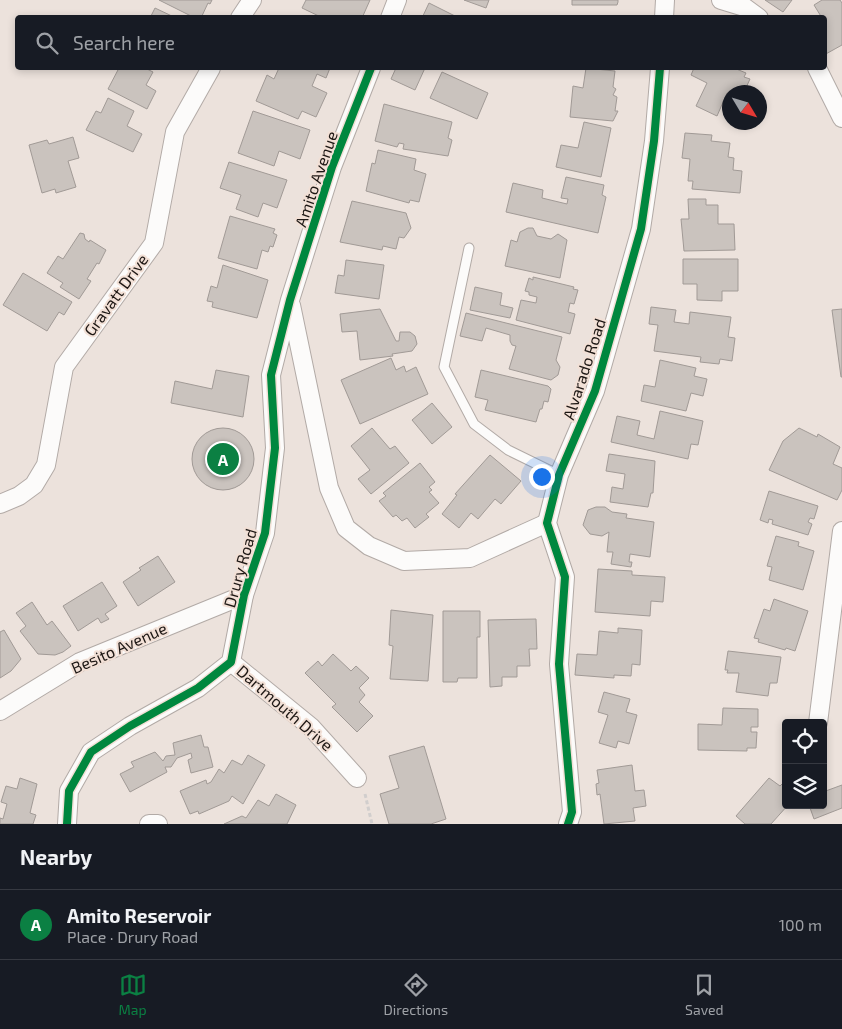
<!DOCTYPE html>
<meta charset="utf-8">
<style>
:root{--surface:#171b24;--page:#242831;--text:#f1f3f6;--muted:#9ea1a6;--line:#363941;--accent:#0b8043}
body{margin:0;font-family:"Exo 2",sans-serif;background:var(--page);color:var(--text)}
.controls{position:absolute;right:15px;bottom:15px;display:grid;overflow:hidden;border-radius:5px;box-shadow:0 2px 8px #0003}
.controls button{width:45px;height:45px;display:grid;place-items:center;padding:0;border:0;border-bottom:1px solid var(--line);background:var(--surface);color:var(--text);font:25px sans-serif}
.compass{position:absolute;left:722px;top:85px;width:45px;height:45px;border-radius:50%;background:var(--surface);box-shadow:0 2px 8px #0003;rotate:128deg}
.you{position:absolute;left:541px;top:476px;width:18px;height:18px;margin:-12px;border:4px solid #fff;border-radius:50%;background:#1a73e8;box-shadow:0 0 0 8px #1a73e833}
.badge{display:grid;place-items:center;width:32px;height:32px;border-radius:50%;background:var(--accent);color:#fff;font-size:16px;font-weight:700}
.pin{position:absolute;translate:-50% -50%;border:2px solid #fff;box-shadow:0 1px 5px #0006}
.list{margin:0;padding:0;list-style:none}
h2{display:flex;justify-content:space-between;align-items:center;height:65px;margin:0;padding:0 20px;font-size:21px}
h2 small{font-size:16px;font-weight:400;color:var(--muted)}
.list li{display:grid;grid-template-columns:32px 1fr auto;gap:15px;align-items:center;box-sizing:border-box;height:70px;padding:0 20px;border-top:1px solid var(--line)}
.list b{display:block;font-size:19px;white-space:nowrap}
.list p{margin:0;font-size:16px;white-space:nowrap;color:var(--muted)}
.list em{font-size:16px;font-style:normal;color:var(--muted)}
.icon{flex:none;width:28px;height:28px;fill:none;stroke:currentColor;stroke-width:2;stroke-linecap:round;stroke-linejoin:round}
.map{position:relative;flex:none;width:842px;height:824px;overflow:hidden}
.search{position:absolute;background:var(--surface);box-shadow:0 2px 8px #0003;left:15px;right:15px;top:15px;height:55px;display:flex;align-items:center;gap:12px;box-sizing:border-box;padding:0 18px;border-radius:5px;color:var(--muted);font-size:19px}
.sheet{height:135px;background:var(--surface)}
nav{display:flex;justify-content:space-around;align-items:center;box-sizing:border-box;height:70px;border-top:1px solid var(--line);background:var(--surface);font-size:14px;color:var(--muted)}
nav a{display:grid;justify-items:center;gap:2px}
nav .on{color:var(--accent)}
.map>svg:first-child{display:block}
.building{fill:#cac3be;stroke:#a19a96}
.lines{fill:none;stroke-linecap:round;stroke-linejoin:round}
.service-casing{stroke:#b2aaa6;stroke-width:11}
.minor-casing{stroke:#b2aaa6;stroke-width:20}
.path{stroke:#d1cecd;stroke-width:3;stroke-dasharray:4 2.5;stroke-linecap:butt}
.service{stroke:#fcfbfa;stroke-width:9}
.minor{stroke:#fcfbfa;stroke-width:18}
.cycleway-casing{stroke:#f2e0d6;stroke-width:11}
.cycleway{stroke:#00873e;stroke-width:8}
.labels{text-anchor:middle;stroke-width:4;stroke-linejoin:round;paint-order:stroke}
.street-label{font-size:16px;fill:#1d1714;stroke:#f2e0d6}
</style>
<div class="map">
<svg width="842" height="824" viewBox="0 0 842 824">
<rect width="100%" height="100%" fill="#ece2dc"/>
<g class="building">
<polygon points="159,0 212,0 210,4 208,3 201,18 195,18"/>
<polygon points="306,0 370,0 362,18 323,18 302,8"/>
<polygon points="464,0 489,0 486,8"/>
<polygon points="572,0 618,0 618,2 617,5 572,5"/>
<polygon points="765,0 792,0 783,12"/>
<polygon points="822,0 840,0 842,3 842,45 824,55 826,24 824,18 822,18 814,5"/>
<polygon points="429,3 459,18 422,18"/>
<polygon points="155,8 176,18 150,18"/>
<polygon points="119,68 145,68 153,72 146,85 156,91 147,109 108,89"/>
<polygon points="279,68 330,68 326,78 317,74 312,86 327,93 316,117 302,111 298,119 256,101 267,75 274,79"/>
<polygon points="396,68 425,68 415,90 391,79"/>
<polygon points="586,68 615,71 613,87 616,89 613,95 617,97 615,111 618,111 613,121 570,117 573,86 583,88"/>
<polygon points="694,68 734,68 746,73 744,77 750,79 744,92 727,93 717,116 696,106 707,83 691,75"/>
<polygon points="442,72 488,93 477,119 430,98"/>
<polygon points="108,98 134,111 127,126 142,134 133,152 86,130 96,111 101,113"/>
<polygon points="384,104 452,122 448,138 452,140 448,156 403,149 404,144 399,143 397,147 375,141"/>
<polygon points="253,111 310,130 300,159 279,151 274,166 238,153"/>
<polygon points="584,122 611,128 601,177 556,167 561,145 578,148"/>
<polygon points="685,133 712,135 711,141 730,143 728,157 734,158 733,170 742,171 740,193 692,189 693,181 688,181 690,159 682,158"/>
<polygon points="73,137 79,158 68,161 76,187 56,193 55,189 42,193 29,145 47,140 49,144"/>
<polygon points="378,150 416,159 414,170 426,174 419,202 410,200 409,203 366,191 372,163 375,164"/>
<polygon points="229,162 287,180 277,208 263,203 258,217 236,209 241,195 220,188"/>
<polygon points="566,177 604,185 602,195 606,197 598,233 506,212 513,183 543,190 542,198 567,204 568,199 561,198"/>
<polygon points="688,199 706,199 706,205 718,205 718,224 734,224 735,250 684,251 681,219 689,219"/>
<polygon points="352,201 406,213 411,228 404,238 399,237 396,249 383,246 382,250 340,242"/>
<polygon points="230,216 275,229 273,233 277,235 273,247 270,246 268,252 262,250 257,269 218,258"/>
<polygon points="528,228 533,228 537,236 551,239 558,234 567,240 560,278 505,266 511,240 517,242 520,232"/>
<polygon points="80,233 84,234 85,239 89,242 90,240 106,250 99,264 97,263 87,279 91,281 79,299 60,287 63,283 47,273 58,256 63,259"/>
<polygon points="683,259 738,259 738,291 722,291 722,301 697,300 697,284 683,284"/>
<polygon points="346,260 384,265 379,299 335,293 338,275 344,276"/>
<polygon points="223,265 268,280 257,318 212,307 213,302 207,301 211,286 217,288"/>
<polygon points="23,273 72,302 64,315 59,312 47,331 3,305"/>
<polygon points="533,277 574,287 573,289 578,290 574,304 570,303 568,312 575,314 570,334 516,320 521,300 536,303 537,297 529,295 529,292 525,291 529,278 533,280"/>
<polygon points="475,287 502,293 500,305 513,308 510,318 470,310"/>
<polygon points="651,307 676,310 674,322 689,324 690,312 731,317 728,337 735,338 732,361 720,359 719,364 700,362 701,357 654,351 658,325 649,324"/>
<polygon points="380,309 396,341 399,341 400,332 410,332 415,336 417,344 412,351 392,354 393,356 360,360 357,331 342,332 340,314"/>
<polygon points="842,309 842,377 841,377 832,310"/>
<polygon points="466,313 562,337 556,360 560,367 558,375 551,380 509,369 516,346 512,345 510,341 510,335 486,328 482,341 460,336"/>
<polygon points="391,358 396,370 404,366 406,372 416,367 428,394 360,424 341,380"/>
<polygon points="660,360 696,368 694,376 707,379 703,396 691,393 686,411 641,401 644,385 655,387"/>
<polygon points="216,370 249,376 243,417 171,403 175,381 212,389"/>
<polygon points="481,370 548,386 551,389 548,402 544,401 542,409 540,409 536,422 485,410 488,400 475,397"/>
<polygon points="432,403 452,427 432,444 412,420"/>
<polygon points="660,411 703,421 698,445 691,444 688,459 611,442 617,416 640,421 637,435 654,439"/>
<polygon points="372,428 390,449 395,446 409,463 371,494 358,479 370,470 351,446"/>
<polygon points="799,428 817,437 818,434 840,447 833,464 842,468 842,490 837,500 769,470 783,441"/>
<circle cx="223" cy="459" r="31"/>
<polygon points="609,454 655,461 653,493 651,493 648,507 610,502 612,487 623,489 625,474 606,471"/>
<polygon points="490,455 521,481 501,504 495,499 478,519 471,513 459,528 442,514 457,495 455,494"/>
<polygon points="420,463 435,482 429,487 432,490 429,492 439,503 426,514 429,517 415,528 407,518 402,521 396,515 393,517 379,501 386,496 383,493"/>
<polygon points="769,491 818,506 814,519 810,518 808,522 812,524 808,535 772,524 773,520 769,519 768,523 760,520"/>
<polygon points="596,507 605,507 612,512 627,514 626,518 654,522 650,557 630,554 629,562 632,562 631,567 611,564 613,552 607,552 609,532 602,536 590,534 583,525 588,510"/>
<polygon points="776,536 799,542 798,546 814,551 803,590 769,580 772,567 767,566"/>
<polygon points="158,556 175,582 138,606 123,582 141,570 139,568"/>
<polygon points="598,569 632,571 632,575 665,577 663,602 651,601 650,616 595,612"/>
<polygon points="102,582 117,606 105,614 109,619 101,623 98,618 78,631 63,606"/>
<polygon points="774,599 808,611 795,651 786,648 785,650 758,642 759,639 754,638 764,609 770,611"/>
<polygon points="32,602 47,625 52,621 71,646 63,652 55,655 38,654 20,631 26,626 16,613"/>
<polygon points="391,610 433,615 428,681 390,679 393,646 389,645"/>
<polygon points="443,611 480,611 480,637 477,637 477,678 458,678 457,682 443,682"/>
<polygon points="536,619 537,649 529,649 530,666 517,666 517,677 502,677 502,686 490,687 488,620"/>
<polygon points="618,628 642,630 640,665 632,664 631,676 614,675 614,678 575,675 577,654 597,655 599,631 618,633"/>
<polygon points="4,630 21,659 11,671 0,678 0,632"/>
<polygon points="728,651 781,657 777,683 770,683 768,696 736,692 739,673 727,673 728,670 725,670"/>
<polygon points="333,654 351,671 356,666 369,678 359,688 365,695 359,702 373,716 357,732 332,707 336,704 305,673 318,661 322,666"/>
<polygon points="604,692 630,699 626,712 637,715 629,744 618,741 616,748 599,743 608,715 598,712"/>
<polygon points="723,708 758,709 758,727 751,727 751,732 757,732 756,748 747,748 747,751 698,750 698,724 722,725"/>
<polygon points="201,735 204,747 208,747 213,767 191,773 188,760 192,758 191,753 177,758 171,767 165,767 167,772 130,792 120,774 134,767 131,762 155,752 163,761 166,756 175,755 173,743"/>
<polygon points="424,746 446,819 431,824 389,824 380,794 399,788 389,756"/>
<polygon points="248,755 265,765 243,804 232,796 229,801 199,814 198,811 190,814 180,791 206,780 207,784 211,782 219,769 224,773 232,760 242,765"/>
<polygon points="632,765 635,791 644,790 646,806 633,808 635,821 604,824 600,794 597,795 596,784 599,783 597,770"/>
<polygon points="20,778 37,784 30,813 36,815 33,824 0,824 0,818 3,819 7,804 1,802 6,786 17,789"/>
<polygon points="769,778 780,786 783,783 786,785 786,805 788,805 771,824 745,824 736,816"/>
<polygon points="842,785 842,808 814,819 809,805 823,805 823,792"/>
<polygon points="276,794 296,805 287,824 224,824 242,816 246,818 258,800 269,806"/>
</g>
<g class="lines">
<g class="service-casing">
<polyline id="service" points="469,248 444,367 474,424 508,450 559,475"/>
</g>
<g class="minor-casing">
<g id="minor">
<polyline points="721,0 744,7 759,18"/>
<polyline points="240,18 252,0"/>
<polyline points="390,18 397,0"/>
<polyline points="664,18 665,0"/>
<polyline points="817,68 842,118"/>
<polyline points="291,305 329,488 346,528 369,546 404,561 470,558 547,523"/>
<polyline points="0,504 19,496 34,485 46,465 64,367 154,243 175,132 211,68"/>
<polyline points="231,662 311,727 357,778"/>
<polyline points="0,711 80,662 244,595"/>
<polyline points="818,723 842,531"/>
<polyline points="67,824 69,791 91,752 130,726 198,688 231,662 244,595 265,533 275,448 271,375 290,300 332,167 371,68"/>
<polyline points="149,824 158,824"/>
<polyline points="568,824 572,812 559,664 565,577 547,523 559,475 595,391 641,229 654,141 660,68"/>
</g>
</g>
<polyline class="path" points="365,794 372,824"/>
<use href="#service" class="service"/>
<use href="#minor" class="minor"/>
<g class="cycleway-casing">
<g id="cycleway">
<polyline points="67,824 69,791 91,752 130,726 198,688 231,662 244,595 265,533 275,448 271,375 290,300 332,167 371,68"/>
<polyline points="568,824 572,812 559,664 565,577 547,523 559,475 595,391 641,229 654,141 660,68"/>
</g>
</g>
<use href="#cycleway" class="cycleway"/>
</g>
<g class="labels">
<g class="street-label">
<text transform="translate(316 179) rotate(-71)" y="6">Amito Avenue</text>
<text transform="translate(116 295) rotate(-54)" y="6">Gravatt Drive</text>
<text transform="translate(584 369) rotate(-72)" y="6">Alvarado Road</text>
<text transform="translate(240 568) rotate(-74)" y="6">Drury Road</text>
<text transform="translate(119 648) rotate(-24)" y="6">Besito Avenue</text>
<text transform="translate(285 708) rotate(41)" y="6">Dartmouth Drive</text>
</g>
</g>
</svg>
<div class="controls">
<button><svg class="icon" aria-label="locate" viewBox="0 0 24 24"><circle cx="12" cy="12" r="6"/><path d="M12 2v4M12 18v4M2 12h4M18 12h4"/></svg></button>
<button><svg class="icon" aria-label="layers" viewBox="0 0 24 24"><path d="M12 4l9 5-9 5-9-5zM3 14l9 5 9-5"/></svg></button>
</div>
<svg class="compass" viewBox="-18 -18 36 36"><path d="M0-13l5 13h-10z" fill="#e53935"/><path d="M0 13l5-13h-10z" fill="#9ea1a6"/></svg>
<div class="you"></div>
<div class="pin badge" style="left:223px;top:459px">A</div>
<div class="search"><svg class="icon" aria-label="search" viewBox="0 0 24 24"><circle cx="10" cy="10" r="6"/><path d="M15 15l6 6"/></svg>Search here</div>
</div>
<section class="sheet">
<h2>Nearby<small></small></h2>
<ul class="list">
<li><span class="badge">A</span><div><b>Amito Reservoir</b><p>Place · Drury Road</p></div><em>100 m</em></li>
</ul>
</section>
<nav>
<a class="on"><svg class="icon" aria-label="map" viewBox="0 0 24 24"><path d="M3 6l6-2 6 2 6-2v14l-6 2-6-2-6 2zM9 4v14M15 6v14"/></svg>Map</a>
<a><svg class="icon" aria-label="directions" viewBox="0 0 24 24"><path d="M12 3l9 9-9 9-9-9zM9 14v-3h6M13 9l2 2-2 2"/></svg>Directions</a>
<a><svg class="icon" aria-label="saved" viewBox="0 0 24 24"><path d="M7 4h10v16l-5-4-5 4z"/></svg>Saved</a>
</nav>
